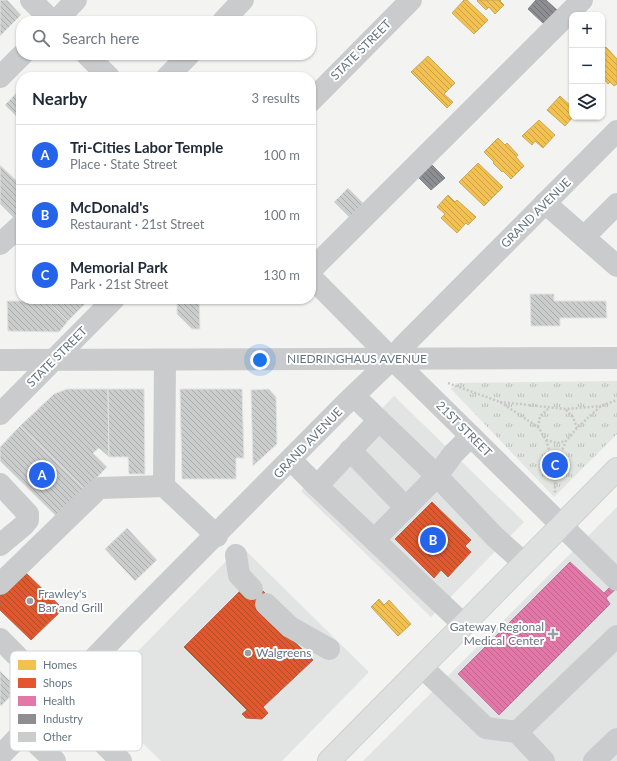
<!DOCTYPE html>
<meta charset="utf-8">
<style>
:root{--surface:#fff;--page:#f2f2f3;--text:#1f2937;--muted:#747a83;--line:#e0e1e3;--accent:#2563eb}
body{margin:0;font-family:Lato,sans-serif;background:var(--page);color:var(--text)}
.controls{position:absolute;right:12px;top:12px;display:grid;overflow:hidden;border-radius:8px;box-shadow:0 1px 3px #0004}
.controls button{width:36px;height:36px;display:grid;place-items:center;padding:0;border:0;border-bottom:1px solid var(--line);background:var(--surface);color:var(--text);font:20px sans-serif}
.you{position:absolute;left:260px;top:360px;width:14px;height:14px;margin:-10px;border:3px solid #fff;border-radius:50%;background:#1a73e8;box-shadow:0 0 0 6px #1a73e833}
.badge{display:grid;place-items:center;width:26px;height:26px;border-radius:50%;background:var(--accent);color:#fff;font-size:13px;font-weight:700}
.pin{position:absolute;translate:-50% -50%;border:2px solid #fff;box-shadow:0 1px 4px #0006}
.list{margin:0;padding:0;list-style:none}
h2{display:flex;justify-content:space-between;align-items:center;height:52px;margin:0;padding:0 16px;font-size:17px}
h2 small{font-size:13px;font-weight:400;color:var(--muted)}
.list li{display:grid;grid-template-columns:26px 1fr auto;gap:12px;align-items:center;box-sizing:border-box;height:60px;padding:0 16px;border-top:1px solid var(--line)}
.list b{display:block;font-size:15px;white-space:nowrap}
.list p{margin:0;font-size:13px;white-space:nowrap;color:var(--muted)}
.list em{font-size:13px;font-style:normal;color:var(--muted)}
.icon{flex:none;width:22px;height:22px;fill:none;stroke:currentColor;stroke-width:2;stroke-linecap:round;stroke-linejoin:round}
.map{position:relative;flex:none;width:617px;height:761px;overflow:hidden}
.search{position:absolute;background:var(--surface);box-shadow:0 1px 3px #0004;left:16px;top:16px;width:300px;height:44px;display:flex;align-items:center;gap:10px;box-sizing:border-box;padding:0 14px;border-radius:16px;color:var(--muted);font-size:15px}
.panel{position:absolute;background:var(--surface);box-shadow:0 1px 3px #0004;left:16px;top:72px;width:300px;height:232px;border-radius:16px}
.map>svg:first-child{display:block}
.built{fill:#e2e3e3}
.park{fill:url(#park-tufts)}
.homes{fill:url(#homes-back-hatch);stroke:#c8aa5d}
.shops{fill:url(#shops-back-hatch);stroke:#be6047}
.health{fill:url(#health-back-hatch);stroke:#bd769c}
.industry{fill:url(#industry-back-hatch);stroke:#81868d}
.building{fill:url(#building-back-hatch);stroke:#e2e2e2}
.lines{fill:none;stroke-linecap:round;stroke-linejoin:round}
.major-casing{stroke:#cfd0d0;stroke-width:24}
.path{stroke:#c8c8c8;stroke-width:2.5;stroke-dasharray:2 2;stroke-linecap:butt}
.minor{stroke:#c9cbcc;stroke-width:22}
.major{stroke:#dedfdf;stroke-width:22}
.poi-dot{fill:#97a0a8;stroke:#fff;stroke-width:1.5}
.labels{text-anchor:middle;stroke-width:4;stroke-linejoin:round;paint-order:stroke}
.street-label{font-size:12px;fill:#657480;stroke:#fff}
.poi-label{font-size:12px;fill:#657480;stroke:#fff;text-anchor:start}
.key{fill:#fff;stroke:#d1d5d9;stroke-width:1}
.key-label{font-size:11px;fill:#657480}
</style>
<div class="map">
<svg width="617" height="761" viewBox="0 0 617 761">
<defs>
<pattern id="park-tufts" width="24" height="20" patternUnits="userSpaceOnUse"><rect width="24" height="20" fill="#e2e6e0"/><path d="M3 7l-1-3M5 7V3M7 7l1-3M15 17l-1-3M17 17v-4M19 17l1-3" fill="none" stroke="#bbbfbb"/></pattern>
<pattern id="homes-back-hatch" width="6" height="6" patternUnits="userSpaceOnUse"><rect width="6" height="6" fill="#f2c14e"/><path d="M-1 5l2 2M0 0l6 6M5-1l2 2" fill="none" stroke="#c8a146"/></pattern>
<pattern id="shops-back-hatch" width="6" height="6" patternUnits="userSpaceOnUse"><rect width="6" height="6" fill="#e4572e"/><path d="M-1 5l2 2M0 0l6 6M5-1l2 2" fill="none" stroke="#b24a2c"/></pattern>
<pattern id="health-back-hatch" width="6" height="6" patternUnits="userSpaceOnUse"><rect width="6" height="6" fill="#e377a8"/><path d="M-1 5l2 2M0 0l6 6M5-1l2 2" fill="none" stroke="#bc668e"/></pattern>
<pattern id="industry-back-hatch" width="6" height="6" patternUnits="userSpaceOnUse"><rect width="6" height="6" fill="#8d8d92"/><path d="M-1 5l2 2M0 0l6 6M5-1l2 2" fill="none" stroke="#717277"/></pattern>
<pattern id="building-back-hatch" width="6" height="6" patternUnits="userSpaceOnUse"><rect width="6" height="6" fill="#cbcdcd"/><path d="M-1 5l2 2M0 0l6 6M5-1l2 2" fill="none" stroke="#a8abac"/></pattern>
</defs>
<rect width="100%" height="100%" fill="#f3f3f2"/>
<g class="built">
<polygon points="394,396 524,522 431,617 301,491"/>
<polygon points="617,507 617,761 363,761"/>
<polygon points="241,546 369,672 282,761 161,761 94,696"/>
</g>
<polygon class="park" points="617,381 617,434 554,497 451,389 456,383"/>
<g class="homes">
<polygon points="464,0 467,0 488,20 474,34 452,13"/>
<polygon points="478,0 501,0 500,1 504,5 495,14 489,7 486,10 477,1"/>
<polygon points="606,47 617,59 617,84 614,86 610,82 608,84 602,77 602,51"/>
<polygon points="428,56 455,83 444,94 453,102 447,108 411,72"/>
<polygon points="560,96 572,107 572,117 573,117 565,126 547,110"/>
<polygon points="539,120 555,135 543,148 535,141 532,145 522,136"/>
<polygon points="498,138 505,145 507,143 518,155 516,157 524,166 511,179 503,171 502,172 493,163 494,162 484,152"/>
<polygon points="478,163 503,187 484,206 459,182"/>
<polygon points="448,195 455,202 457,200 476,217 468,225 466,223 457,233 441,218 445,214 437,207"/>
<polygon points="379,599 384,605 389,600 411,624 398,636 371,607"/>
</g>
<g class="shops">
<polygon points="432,502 471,540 465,546 471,552 448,577 441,570 434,578 395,539"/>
<polygon points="23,570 63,609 31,640 0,610 0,594"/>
<polygon points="256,584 271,599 261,609 313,660 263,707 268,713 262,719 246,718 242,714 247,710 184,647 242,589"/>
</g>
<polygon class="health" points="570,562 604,593 617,580 617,588 606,598 610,604 499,715 458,674"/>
<g class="industry">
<polygon points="536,0 546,0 558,11 545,25 528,9"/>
<polygon points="428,161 445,178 431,190 415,174"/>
</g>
<g class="building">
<polygon points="0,0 7,0 21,15 0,36"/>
<polygon points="21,88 21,121 5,105"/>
<polygon points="0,165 21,185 21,217 17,221 0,204"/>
<polygon points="348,188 363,203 349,217 334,202"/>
<polygon points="530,294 554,294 554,301 606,301 607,318 560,318 560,326 531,326"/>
<polygon points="27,299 46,299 68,321 59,332 8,331 7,301 25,301"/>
<polygon points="46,299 84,299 87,302 68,321"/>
<polygon points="177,299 199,299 200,329 192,329 177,314"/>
<polygon points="67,389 108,389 109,457 99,448 93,453 107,467 85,490 20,426 54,394"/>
<polygon points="108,389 144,389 145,474 129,474 128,457 109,457"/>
<polygon points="180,389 242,389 244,458 236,458 236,479 182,479"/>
<polygon points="269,389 276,397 277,444 253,466 251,390"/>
<polygon points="20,426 85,490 58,518 0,461 0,447"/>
<polygon points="127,528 157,560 135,581 105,549"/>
<polygon points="0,671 18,689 1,706 0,705"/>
</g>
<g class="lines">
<g class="major-casing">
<polyline id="major" points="329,761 617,469"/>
</g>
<g class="path">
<polyline points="448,383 500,402 538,427 546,440 555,468 555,493"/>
<polyline points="500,402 566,409 601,406"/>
<polyline points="566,410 573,417 577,428"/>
<polyline points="538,427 540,416 549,408"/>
<polyline points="546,440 557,443 566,441"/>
<polyline points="555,468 566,441 577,428 601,406 617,400"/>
</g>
<g class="minor">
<polyline points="31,0 52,21"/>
<polyline points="56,21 76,0"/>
<polyline points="223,21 243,0"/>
<polyline points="87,55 109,77"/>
<polyline points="0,77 22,55"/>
<polyline points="167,77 189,55"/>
<polyline points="311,101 411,0"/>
<polyline points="545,203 617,266"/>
<polyline points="584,237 617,204"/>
<polyline points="0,244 21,225"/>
<polyline points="311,270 582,0"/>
<polyline points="311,277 392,359 412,378 617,580"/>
<polyline points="0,360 617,358"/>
<polyline points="354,396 437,476 495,537 524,563"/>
<polyline points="0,414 114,299"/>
<polyline points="350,450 406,508"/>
<polyline points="291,460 317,486 464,625"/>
<polyline points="0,484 28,514 28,520 24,525 0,545"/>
<polyline points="164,486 165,360"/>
<polyline points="317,486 379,420"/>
<polyline points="374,540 437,476 453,454 471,436"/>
<polyline points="236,555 239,575 252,589"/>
<polyline points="0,584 99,488 164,486 217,536"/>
<polyline points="266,604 290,627 329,649"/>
<polyline points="0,639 121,761"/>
<polyline points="422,667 486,728 517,732"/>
<polyline points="24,732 55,761"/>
<polyline points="0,756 133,618 344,405 392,359 404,345 617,131"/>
<polyline points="544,761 517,732 617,636"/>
<polyline points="594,761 617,739"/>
</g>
<use href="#major" class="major"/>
</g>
<g class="poi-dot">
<circle cx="30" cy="601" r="4"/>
<path d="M551 628h4v4h4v4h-4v4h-4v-4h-4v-4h4z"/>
<circle cx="248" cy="653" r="4"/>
</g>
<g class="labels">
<g class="street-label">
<text transform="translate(361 50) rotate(-45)" y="4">STATE STREET</text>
<text transform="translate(536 213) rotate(-45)" y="4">GRAND AVENUE</text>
<text transform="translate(57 357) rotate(-45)" y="4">STATE STREET</text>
<text x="357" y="363">NIEDRINGHAUS AVENUE</text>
<text transform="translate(464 429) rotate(45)" y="4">21ST STREET</text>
<text transform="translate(308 443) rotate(-46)" y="4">GRAND AVENUE</text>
</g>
<g class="poi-label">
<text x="38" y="598">Frawley's<tspan x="38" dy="14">Bar and Grill</tspan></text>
<text x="544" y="631" text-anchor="end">Gateway Regional<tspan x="544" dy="14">Medical Center</tspan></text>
<text x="256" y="657">Walgreens</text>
</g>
</g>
<rect x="10" y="651" width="132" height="100" rx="6" class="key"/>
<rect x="18" y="660" width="18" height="10" fill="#f2c14e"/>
<rect x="18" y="678" width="18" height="10" fill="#e4572e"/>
<rect x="18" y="696" width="18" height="10" fill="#e377a8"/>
<rect x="18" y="714" width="18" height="10" fill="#8d8d92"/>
<rect x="18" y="732" width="18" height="10" fill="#cbcdcd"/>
<g class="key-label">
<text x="43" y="669">Homes</text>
<text x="43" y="687">Shops</text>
<text x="43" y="705">Health</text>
<text x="43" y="723">Industry</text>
<text x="43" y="741">Other</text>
</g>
</svg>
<div class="controls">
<button>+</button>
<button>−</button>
<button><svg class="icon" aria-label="layers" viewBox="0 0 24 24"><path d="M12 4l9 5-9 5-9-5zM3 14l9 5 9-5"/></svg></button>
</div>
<div class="you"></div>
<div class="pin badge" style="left:42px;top:475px">A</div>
<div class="pin badge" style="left:433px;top:540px">B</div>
<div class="pin badge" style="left:555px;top:465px">C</div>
<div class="search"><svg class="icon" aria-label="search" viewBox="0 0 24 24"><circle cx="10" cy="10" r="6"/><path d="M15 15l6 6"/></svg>Search here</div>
<section class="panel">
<h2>Nearby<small>3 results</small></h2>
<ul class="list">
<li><span class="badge">A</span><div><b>Tri-Cities Labor Temple</b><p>Place · State Street</p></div><em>100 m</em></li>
<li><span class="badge">B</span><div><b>McDonald's</b><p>Restaurant · 21st Street</p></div><em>100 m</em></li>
<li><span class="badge">C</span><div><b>Memorial Park</b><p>Park · 21st Street</p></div><em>130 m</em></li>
</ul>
</section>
</div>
